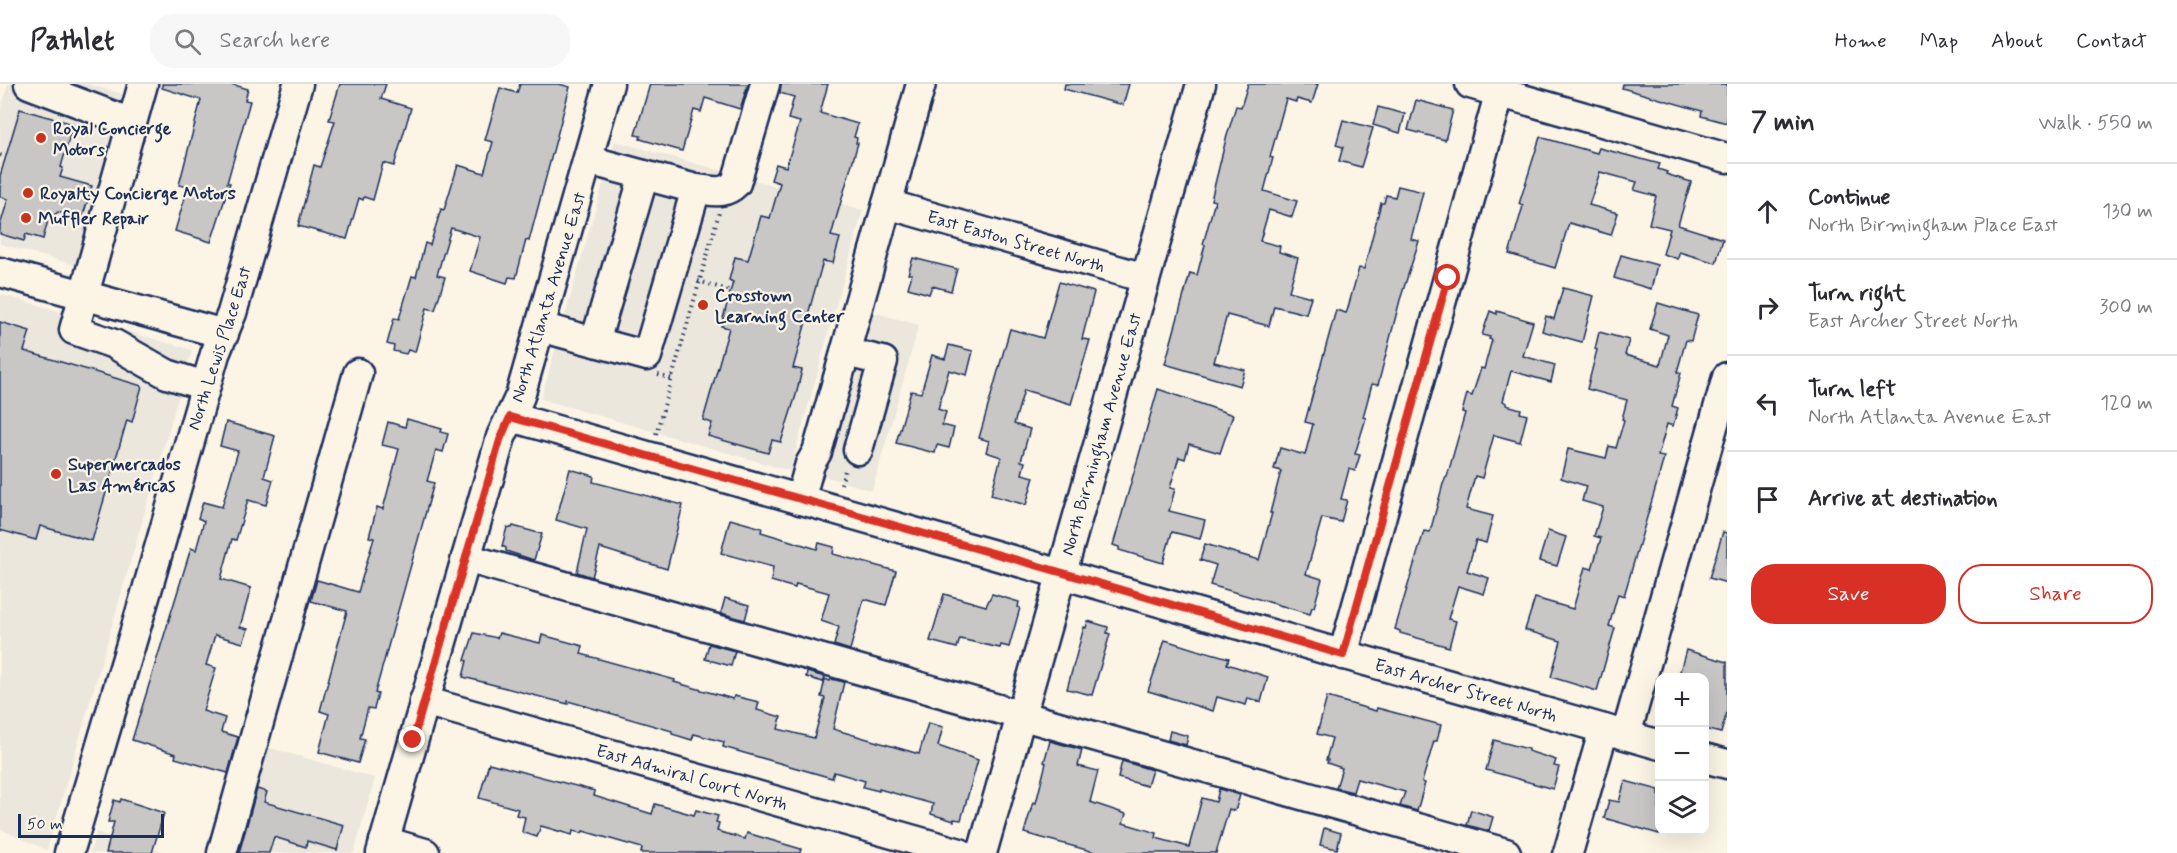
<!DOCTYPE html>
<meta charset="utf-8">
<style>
:root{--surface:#fff;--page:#f7f7f7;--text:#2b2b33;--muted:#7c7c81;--line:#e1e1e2;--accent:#d93025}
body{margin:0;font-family:Mynerve,sans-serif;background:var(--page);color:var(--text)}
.controls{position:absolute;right:18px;bottom:18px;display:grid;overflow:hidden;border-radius:12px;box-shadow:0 6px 24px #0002}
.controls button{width:54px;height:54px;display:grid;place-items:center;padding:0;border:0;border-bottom:2px solid var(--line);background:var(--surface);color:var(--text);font:30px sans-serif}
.scale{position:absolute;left:18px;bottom:15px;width:146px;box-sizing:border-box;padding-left:6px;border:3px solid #1b2f5e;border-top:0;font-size:16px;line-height:21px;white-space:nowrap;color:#1b2f5e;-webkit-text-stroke:4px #fcf5e5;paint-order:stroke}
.stop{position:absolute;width:18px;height:18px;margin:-14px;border:4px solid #d93025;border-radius:50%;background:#fff}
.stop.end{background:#d93025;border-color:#fff;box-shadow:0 2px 6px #0008}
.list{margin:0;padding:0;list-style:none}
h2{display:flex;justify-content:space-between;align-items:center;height:78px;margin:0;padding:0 24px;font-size:26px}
h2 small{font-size:20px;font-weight:400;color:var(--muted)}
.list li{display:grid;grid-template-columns:39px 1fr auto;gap:18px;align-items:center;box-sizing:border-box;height:96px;padding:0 24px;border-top:2px solid var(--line)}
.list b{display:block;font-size:22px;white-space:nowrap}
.list p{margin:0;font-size:20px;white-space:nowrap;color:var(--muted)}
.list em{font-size:20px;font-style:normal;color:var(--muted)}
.actions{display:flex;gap:12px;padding:18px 24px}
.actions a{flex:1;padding:14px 0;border:2px solid var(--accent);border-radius:24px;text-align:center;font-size:21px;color:var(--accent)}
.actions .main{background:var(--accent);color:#fff}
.icon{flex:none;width:33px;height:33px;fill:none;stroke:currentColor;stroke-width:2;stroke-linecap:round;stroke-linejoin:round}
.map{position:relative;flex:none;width:1727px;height:769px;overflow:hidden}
header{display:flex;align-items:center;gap:36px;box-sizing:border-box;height:84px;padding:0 30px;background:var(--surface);border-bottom:2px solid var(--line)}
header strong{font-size:28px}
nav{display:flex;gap:33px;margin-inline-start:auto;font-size:21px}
.search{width:420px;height:54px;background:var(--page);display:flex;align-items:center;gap:15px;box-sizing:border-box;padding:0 21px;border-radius:24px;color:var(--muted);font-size:22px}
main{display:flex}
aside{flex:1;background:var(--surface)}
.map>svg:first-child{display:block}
.built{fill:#ece7dc}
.building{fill:#c8c7c6;stroke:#1b2f5e;stroke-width:1.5}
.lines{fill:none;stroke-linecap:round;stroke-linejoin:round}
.minor-casing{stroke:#1b2f5e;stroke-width:33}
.path{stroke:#1b2f5e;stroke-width:4;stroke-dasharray:1.5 4.5;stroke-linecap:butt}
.minor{stroke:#fcf5e5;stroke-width:28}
.route{stroke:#d93025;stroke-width:8}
.poi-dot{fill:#c8321e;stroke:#fcf5e5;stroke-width:2}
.labels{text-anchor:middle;stroke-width:4.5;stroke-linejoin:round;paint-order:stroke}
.poi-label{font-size:18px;font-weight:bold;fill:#1b2f5e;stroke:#fcf5e5;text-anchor:start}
.street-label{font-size:18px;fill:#1b2f5e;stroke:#fcf5e5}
</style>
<header>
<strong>Pathlet</strong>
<div class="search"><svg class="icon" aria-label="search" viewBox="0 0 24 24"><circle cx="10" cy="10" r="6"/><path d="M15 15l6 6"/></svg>Search here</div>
<nav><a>Home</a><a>Map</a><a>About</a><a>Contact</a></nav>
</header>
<main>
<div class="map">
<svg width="1727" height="769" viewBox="0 0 1727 769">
<rect width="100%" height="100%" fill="#fcf5e5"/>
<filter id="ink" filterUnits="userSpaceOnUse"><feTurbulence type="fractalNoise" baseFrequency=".0167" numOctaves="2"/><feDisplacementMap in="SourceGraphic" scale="12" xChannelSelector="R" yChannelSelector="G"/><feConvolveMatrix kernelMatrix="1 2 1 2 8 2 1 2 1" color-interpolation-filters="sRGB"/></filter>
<g filter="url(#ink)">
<g class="built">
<polygon points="8,0 88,0 133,13 82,183 0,160 0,29"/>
<polygon points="615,57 863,126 790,387 541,315"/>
<polygon points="0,210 192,266 47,766 0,745"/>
<polygon points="869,227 919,241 872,407 824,392"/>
<polygon points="260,661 375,694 354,769 229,769"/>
<polygon points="96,748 167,769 90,769"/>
</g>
<g class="building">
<polygon points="162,0 231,0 248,5 245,16 250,17 227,99 230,99 211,158 175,147 188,103 179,101 201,16 162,4"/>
<polygon points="340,0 386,0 381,15 411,24 394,82 383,79 373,116 364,113 363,116 359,114 347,155 298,142 314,81 320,83 335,37 329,36"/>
<polygon points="520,0 559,0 570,3 529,157 526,156 516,194 509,193 507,199 470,187 480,153 451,144 437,191 445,193 435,226 427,224 415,268 408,266 406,270 393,267 394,262 387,260 394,234 399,235 412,192 416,193 425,159 430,161 441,125 444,126 458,81 484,89 493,58 485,56 500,4 517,9"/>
<polygon points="650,0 748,0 740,25 705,14 701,28 694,26 682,67 640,55 641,52 635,51"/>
<polygon points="781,0 828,0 820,29 858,40 854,53 857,54 856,59 858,59 831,152 840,154 833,179 823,177 793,284 802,286 796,311 781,358 772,356 768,369 708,352 712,339 703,336 729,244 721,242 733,198 729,196 735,173 748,176 761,132 770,134 780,99 771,96 776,80 786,83 800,38 788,35 794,13 780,9"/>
<polygon points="1065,0 1129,0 1123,21 1064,5"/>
<polygon points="1248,0 1318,0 1312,19 1297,15 1296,18 1286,15 1270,73 1273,74 1264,107 1297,117 1292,133 1269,126 1260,157 1280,162 1279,168 1298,174 1289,207 1311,213 1306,230 1274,222 1269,242 1227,231 1214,278 1245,286 1240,302 1165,280 1190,189 1197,191 1205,161 1203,160 1215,117 1211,116 1226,55 1236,22 1241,23"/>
<polygon points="1623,0 1727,0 1727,39 1701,32 1702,27 1622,4"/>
<polygon points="1416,16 1453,26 1445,56 1408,46"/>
<polygon points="1378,23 1405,30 1400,49 1373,41"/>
<polygon points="20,25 73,40 61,83 63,84 60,93 92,102 82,135 58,128 48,136 43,155 26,150 24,157 0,150 0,142 8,115 0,113 0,92"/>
<polygon points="1343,36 1373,44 1361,83 1339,77 1343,63 1336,61"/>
<polygon points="1540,53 1597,69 1599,64 1660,80 1658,85 1667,88 1666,90 1691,98 1678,141 1723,155 1716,179 1679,168 1678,175 1663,170 1670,145 1649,140 1656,112 1634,106 1637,98 1600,88 1589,121 1618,129 1611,151 1569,139 1555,184 1509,170 1523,122 1519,120"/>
<polygon points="1398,102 1423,108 1411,155 1419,157 1400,216 1378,301 1372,300 1363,333 1366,334 1355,370 1360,371 1355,387 1349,385 1341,415 1347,416 1341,438 1322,434 1306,490 1322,495 1314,523 1312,523 1310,530 1210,501 1216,481 1200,476 1205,460 1259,476 1272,429 1270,429 1281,387 1274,385 1280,364 1305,371 1313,340 1305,338 1336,226 1346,229 1347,227 1359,184 1364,185 1381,119 1384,119 1386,111 1395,113"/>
<polygon points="1621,171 1657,181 1651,205 1614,194"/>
<polygon points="913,174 957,185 951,207 932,202 929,210 908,204 912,190 908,190"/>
<polygon points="1059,198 1094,208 1082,255 1090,256 1071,320 1024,306 1014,340 1030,345 1021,377 1025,378 1022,390 1034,393 1026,421 991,411 1001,373 986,368 989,357 979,354 1010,245 1043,254"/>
<polygon points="1563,204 1594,212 1582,258 1542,247 1546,232 1554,235"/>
<polygon points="1658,219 1698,231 1691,257 1686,256 1677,288 1681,289 1672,322 1678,324 1673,342 1667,340 1658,372 1664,373 1659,392 1624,512 1618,510 1609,542 1615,544 1597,607 1551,593 1561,557 1525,546 1535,514 1573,525 1585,483 1592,485 1601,454 1594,452 1603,423 1582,417 1586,402 1561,394 1568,365 1606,374 1609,362 1616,364 1624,336 1622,335 1627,316 1587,305 1597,266 1595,265 1599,248 1629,256 1625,271 1660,281 1668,251 1650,245"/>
<polygon points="1490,227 1497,230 1497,227 1533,238 1523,272 1555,281 1551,298 1511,287 1503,317 1506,319 1506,321 1521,325 1520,329 1527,331 1520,358 1494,351 1482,394 1475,392 1466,425 1493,432 1486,459 1476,456 1467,487 1489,494 1484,510 1458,502 1448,535 1456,537 1449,563 1400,549 1400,547 1395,545 1424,447 1430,448 1443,400 1446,393 1447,393 1465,329 1462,328 1467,310 1472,312 1481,284 1484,285 1492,256 1489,255 1490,253 1482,251"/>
<polygon points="0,238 30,247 24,267 142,302 132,338 127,336 92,457 40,442 36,456 0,446"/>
<polygon points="949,261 973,267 967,291 949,286 938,325 946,328 942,341 954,344 949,364 937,361 935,369 896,359 911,307 921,309 932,271 945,275"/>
<polygon points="1158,305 1233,331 1220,369 1189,360 1185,375 1179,373 1170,404 1175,405 1169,427 1205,436 1200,455 1172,448 1163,479 1119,466 1119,463 1113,461"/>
<polygon points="407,335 442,345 441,348 448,350 443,368 436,366 427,397 434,399 375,609 378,610 374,625 368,624 360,654 365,655 358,679 319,668 329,630 320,627 347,527 311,517 317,496 358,508 374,454 369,453 377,423 383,425 399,365 382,361 388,338 405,343"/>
<polygon points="226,338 275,352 264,393 273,396 266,421 248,416 236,456 232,455 221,495 251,504 240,543 248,545 243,559 215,551 206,581 216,584 203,627 225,634 221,648 238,653 228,689 175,674 176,670 132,656 191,464 196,466 204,437 198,434 203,418 222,423 238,367 220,362"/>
<polygon points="570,385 594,392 593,398 683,421 667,485 600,464 592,493 577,488 587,445 556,436"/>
<polygon points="730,435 762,444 761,448 817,465 819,459 834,463 833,470 896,487 886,521 864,515 850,566 834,561 839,543 821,537 829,509 796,500 795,504 771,497 773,483 721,469"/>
<polygon points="513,442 542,450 534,476 506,467 506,464 502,462 507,443 512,444"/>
<polygon points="1548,447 1566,453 1557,482 1539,477"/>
<polygon points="1723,448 1727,449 1727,499 1709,494"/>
<polygon points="944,510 986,522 992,510 1019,518 1018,523 1020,524 1009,563 1001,561 1000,564 960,555 957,564 930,557"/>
<polygon points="725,514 749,521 745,536 721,529"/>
<polygon points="1088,537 1108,543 1107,549 1110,550 1092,611 1067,605 1084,543 1086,544"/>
<polygon points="474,549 497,554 499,549 540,559 542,551 583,562 581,570 675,596 674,598 733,615 734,612 759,618 757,626 781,633 778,645 814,654 825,614 821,613 825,595 830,597 831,595 844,598 833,645 919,670 928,639 943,643 938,662 978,676 961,736 954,735 954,737 931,730 933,720 879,705 879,707 863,703 865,697 834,688 832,694 723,663 724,658 694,650 692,656 672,650 672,647 568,617 568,620 463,593 467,577 465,576"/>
<polygon points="1165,556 1203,568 1204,567 1229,574 1227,580 1268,593 1261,618 1248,614 1246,621 1217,613 1213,627 1148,607"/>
<polygon points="709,560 735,567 731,582 705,575"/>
<polygon points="1686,566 1727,578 1727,628 1721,649 1704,645 1704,594 1688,594 1679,591"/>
<polygon points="807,588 825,593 823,598 806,593"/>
<polygon points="1327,613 1376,627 1377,624 1441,641 1437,657 1434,657 1422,698 1425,699 1417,727 1400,722 1405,708 1357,695 1353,708 1336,704 1342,684 1327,679 1328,676 1326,676 1332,654 1317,650"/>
<polygon points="1170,647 1188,652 1186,661 1168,656"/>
<polygon points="1494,656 1528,665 1528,667 1556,676 1554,682 1559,683 1553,705 1486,686"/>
<polygon points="1050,657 1082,666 1078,682 1098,687 1090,718 1126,730 1123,739 1157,749 1156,754 1189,763 1202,714 1216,718 1219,705 1240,711 1235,727 1229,725 1216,769 1098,769 1024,749 1033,718 1036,719 1046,679 1044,678"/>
<polygon points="1122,677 1152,686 1147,702 1118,694"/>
<polygon points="489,679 595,707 594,712 652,730 655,720 694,731 696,726 718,732 716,738 719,739 717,747 745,755 747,749 801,765 800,769 641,769 642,764 583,747 582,749 573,747 572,751 541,742 537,753 522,748 525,733 516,731 518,725 479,714"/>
<polygon points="1625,697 1659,706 1659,750 1604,734 1609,716 1619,718"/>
<polygon points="257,705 267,708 264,718 344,741 337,766 307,757 306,763 274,753 269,769 239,769"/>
<polygon points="121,715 164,729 152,769 106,769 114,738 108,738 114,716 120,718"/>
<polygon points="1471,726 1493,733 1489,747 1467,741"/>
<polygon points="1324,744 1341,749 1337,765 1320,761"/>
</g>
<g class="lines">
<g class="minor-casing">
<g id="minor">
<polyline points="29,0 132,39"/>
<polyline points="143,0 74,246 114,260 167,290 205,302"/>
<polyline points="1470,0 1727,74"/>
<path d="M 696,105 C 711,106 723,112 736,99 L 765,0"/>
<polyline points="887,120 1145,194"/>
<polyline points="0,188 224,250"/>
<polyline points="540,243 647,272 696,105 588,76"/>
<polyline points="595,258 644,91"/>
<polyline points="845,268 883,277 858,366"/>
<polyline points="511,333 1660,661"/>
<polyline points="800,416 810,380 817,368 921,0"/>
<polyline points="466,474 1506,769"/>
<polyline points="1343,571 1502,0"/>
<polyline points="424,617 960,769"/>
<polyline points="1626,651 1727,293"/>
<polyline points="1704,674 1727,680"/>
<polyline points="384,757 425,769"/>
<polyline points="69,769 145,513 215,270 232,229 298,0"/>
<polyline points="222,769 358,289"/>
<polyline points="381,769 501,353 520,312 609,0"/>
<polyline points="982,769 1201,0"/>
<polyline points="1568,769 1604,645"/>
</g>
</g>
<g class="path">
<polyline points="0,71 5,73"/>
<polyline points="698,197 731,207"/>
<polyline points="658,291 672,295"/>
<polyline points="656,350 719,129"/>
<polyline points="841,400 846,383"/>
</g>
<use href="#minor" class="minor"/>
</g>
</g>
<g class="lines" filter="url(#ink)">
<polyline class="route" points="413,656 500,356 510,333 1081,494 1343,571 1448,194"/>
</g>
<g class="poi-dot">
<circle cx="41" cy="54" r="6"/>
<circle cx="28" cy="109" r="6"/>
<circle cx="26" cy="134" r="6"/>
<circle cx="703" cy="221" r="6"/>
<circle cx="56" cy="390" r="6"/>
</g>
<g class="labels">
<g class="poi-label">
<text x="53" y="50">Royal Concierge<tspan x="53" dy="21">Motors</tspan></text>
<text x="40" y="115">Royalty Concierge Motors</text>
<text x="38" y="140">Muffler Repair</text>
<text x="715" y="217">Crosstown<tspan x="715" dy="21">Learning Center</tspan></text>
<text x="68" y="386">Supermercados<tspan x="68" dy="21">Las Américas</tspan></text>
</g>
<g class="street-label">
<text transform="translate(1016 157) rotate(16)" y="6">East Easton Street North</text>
<text transform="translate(548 213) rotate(-73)" y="6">North Atlanta Avenue East</text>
<text transform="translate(219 264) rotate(-72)" y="6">North Lewis Place East</text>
<text transform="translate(1101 350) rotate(-74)" y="6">North Birmingham Avenue East</text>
<text transform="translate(1466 606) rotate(16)" y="6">East Archer Street North</text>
<text transform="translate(692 693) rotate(16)" y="6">East Admiral Court North</text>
</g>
</g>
</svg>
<div class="controls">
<button>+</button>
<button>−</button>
<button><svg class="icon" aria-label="layers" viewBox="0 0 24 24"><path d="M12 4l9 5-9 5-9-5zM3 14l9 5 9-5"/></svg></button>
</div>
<div class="scale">50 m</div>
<div class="stop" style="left:1448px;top:194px"></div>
<div class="stop end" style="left:413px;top:656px"></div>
</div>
<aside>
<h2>7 min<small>Walk · 550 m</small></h2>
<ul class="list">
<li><svg class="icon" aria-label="ahead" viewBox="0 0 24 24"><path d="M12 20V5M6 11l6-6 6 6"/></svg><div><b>Continue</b><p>North Birmingham Place East</p></div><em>130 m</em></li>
<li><svg class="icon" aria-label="right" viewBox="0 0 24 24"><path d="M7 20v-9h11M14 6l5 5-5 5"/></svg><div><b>Turn right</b><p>East Archer Street North</p></div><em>300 m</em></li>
<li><svg class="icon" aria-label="left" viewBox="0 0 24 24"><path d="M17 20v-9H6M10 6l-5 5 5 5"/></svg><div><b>Turn left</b><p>North Atlanta Avenue East</p></div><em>120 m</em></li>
<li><svg class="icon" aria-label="arrive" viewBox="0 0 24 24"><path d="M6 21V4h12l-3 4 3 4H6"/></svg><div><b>Arrive at destination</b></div></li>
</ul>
<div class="actions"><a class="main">Save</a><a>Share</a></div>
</aside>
</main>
